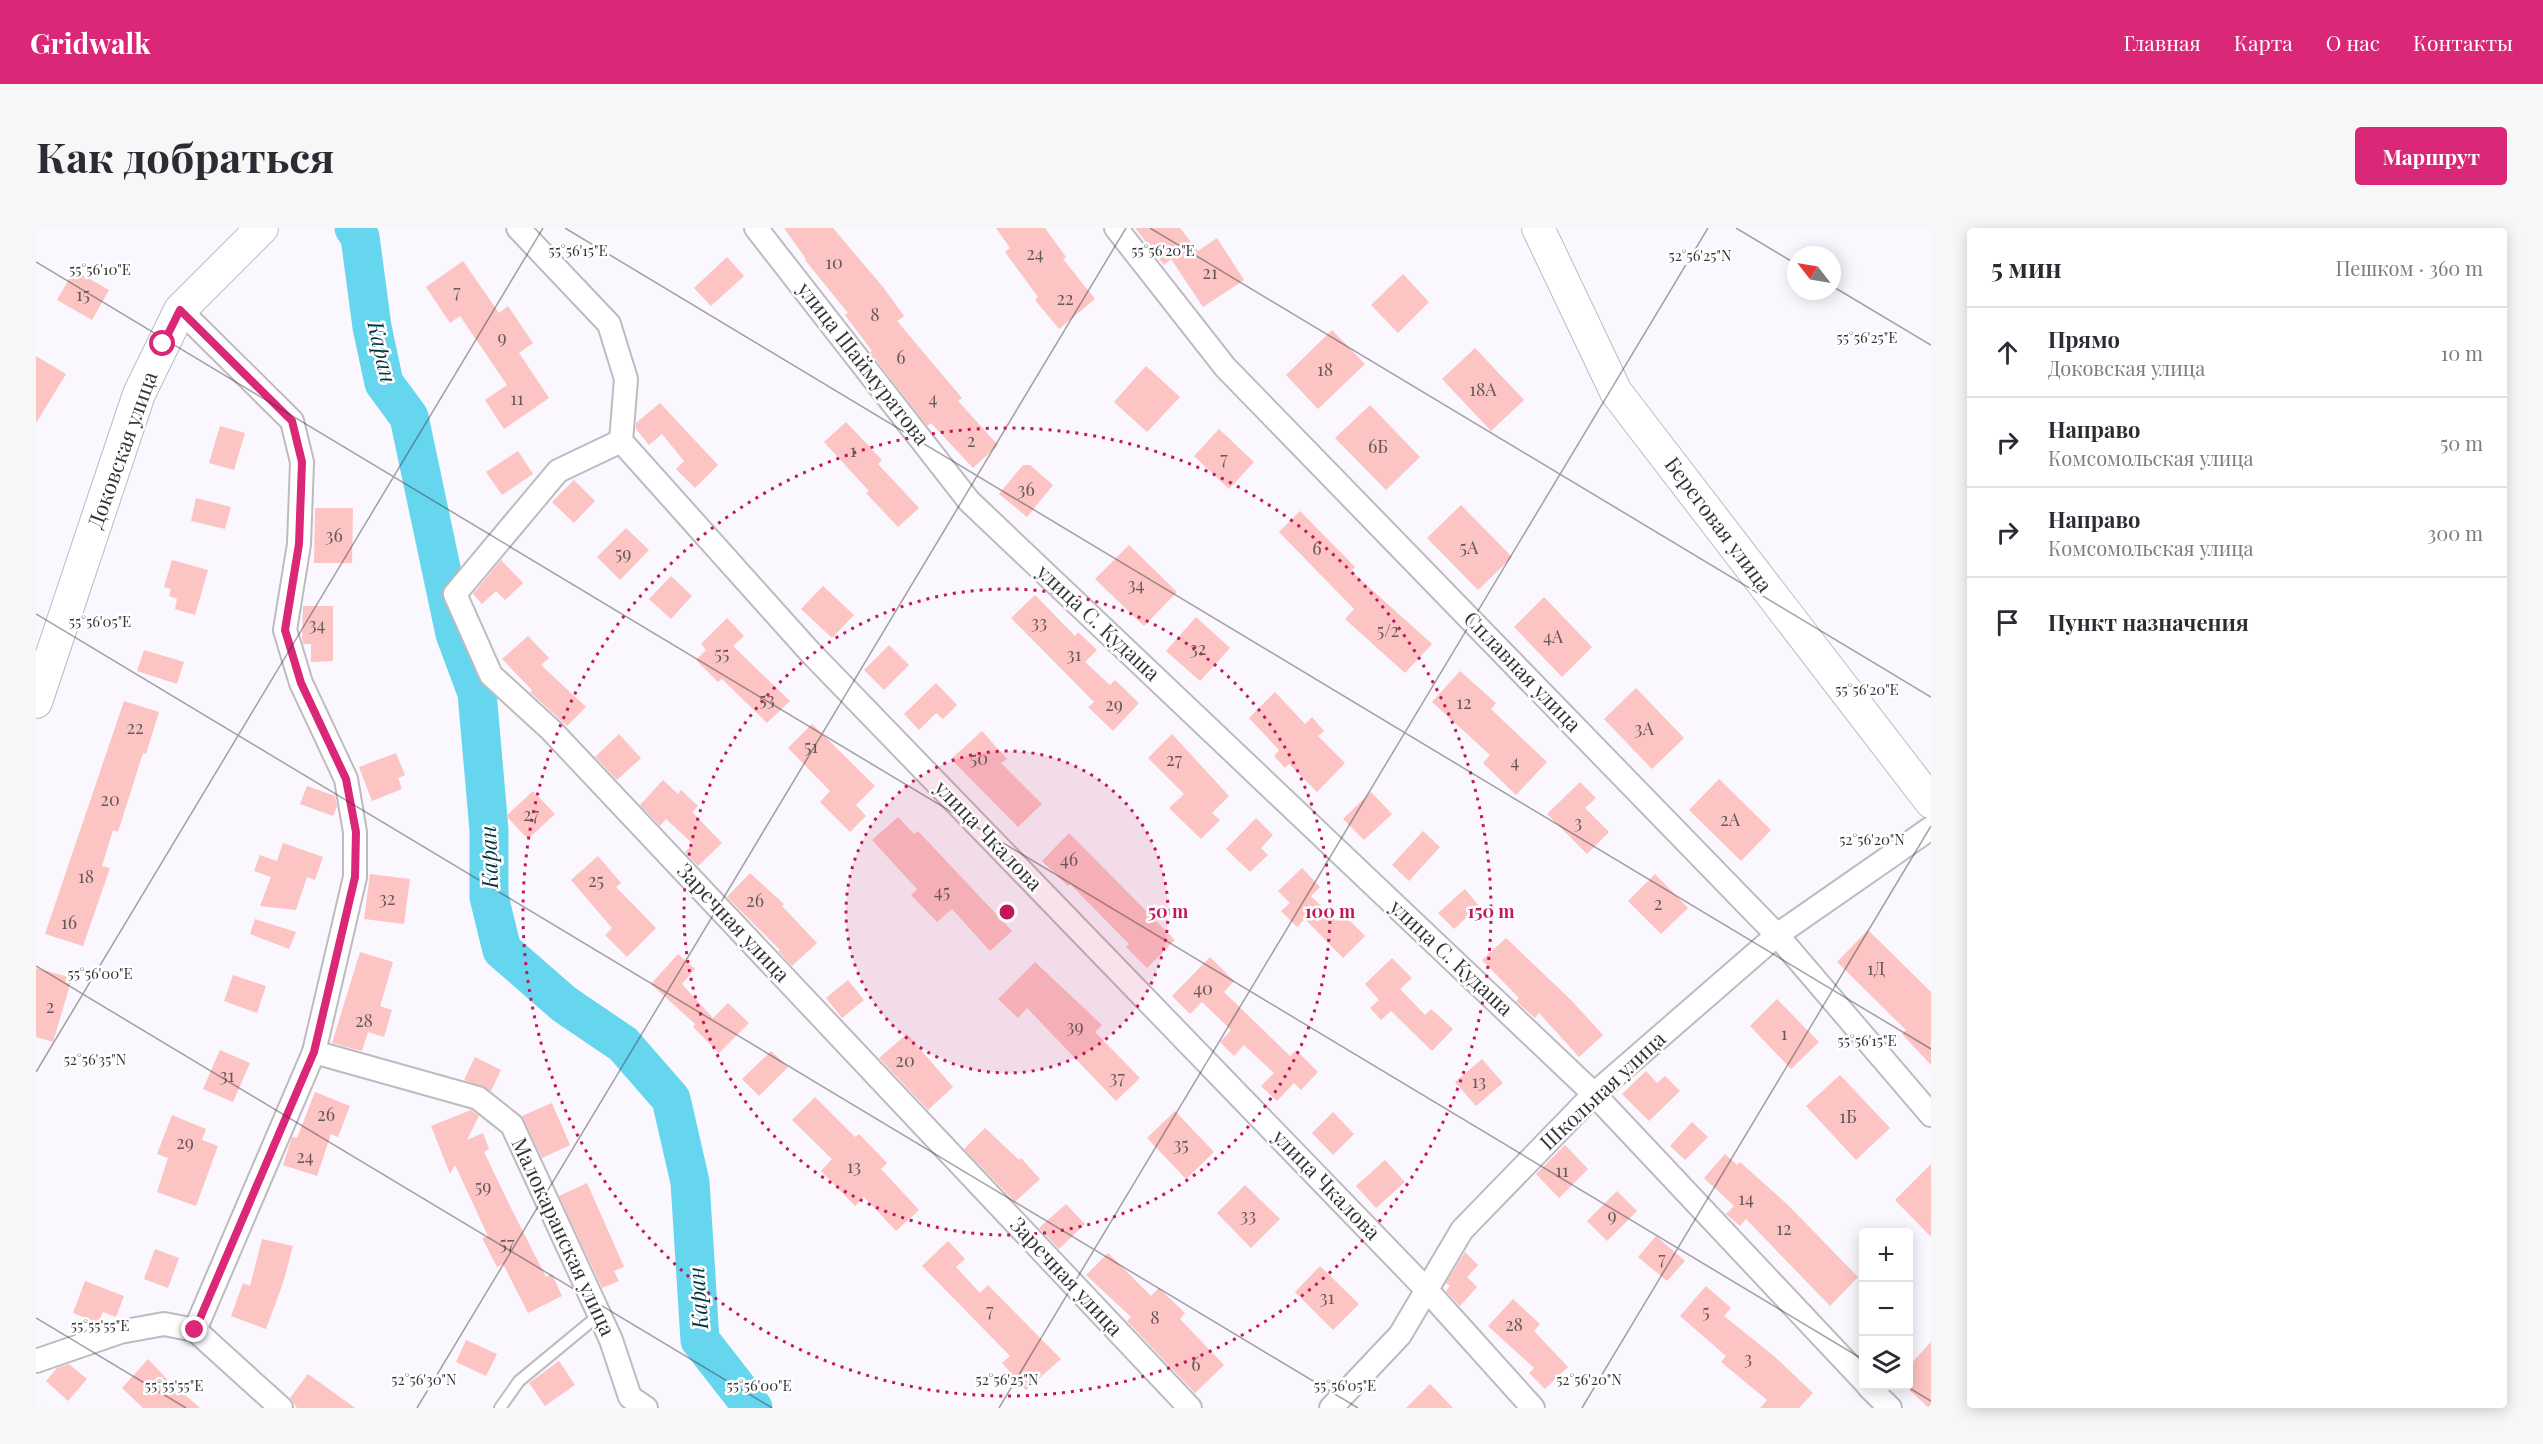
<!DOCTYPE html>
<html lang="ru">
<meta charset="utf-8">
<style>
:root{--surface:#fff;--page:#f7f7f7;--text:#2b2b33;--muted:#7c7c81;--line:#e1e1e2;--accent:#db2777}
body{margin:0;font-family:"Playfair Display",serif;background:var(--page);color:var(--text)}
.controls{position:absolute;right:18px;bottom:18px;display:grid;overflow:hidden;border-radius:6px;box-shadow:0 3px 15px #0003}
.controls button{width:54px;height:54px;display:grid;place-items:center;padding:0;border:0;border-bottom:2px solid var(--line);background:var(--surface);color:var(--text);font:30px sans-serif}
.compass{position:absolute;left:1751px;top:18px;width:54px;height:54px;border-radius:50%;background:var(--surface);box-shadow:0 3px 15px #0003;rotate:301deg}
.stop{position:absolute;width:18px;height:18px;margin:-14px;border:4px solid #db2777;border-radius:50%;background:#fff}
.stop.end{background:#db2777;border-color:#fff;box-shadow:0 2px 6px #0008}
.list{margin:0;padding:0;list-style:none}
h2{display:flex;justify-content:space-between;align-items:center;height:78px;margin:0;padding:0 24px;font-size:26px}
h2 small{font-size:20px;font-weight:400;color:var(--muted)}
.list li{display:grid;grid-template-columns:39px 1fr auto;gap:18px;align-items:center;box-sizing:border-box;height:90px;padding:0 24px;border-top:2px solid var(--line)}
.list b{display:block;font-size:22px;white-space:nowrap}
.list p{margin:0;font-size:20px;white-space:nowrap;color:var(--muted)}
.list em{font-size:20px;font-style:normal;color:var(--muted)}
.icon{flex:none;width:33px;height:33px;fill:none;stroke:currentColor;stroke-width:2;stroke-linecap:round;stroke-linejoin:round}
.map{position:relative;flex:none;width:1895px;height:1180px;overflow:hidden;border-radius:6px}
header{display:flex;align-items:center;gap:36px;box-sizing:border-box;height:84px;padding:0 30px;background:var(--accent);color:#fff}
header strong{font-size:28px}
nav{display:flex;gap:33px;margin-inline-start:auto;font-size:21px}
.intro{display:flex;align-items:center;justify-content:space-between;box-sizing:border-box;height:144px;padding:0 36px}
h1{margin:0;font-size:42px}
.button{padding:15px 27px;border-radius:6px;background:var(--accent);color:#fff;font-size:21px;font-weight:700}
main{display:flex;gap:36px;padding:0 36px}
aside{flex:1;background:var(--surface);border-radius:6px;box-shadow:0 3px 15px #0003}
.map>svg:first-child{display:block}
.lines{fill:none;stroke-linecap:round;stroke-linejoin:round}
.river{stroke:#66d6ee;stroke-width:39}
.building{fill:#fcc4c3}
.service-casing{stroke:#bdbbc1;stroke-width:14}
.minor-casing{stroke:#bdbbc1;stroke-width:26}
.secondary-casing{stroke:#bdbbc1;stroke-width:34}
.service{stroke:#fff;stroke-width:10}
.minor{stroke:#fff;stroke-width:22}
.secondary{stroke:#fff;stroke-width:32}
.route{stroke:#db2777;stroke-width:8}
.ticks{fill:none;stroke:#353437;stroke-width:1.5;stroke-opacity:0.45}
.ring{fill:none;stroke:#c2185b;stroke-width:3;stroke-dasharray:3 6}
.labels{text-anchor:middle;stroke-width:5;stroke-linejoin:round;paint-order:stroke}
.number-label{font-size:18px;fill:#67585a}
.street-label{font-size:21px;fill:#353437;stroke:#fff}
.water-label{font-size:22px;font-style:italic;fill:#00353f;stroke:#fff}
.ticks-label{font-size:15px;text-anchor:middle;fill:#353437;stroke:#fff;stroke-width:5;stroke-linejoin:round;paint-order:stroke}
.centre{fill:#c2185b;stroke:#fff;stroke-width:3}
.ring-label{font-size:18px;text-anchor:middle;font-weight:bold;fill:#c2185b;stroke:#fff;stroke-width:5;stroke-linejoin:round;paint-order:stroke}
</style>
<header>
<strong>Gridwalk</strong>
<nav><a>Главная</a><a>Карта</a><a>О нас</a><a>Контакты</a></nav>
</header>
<div class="intro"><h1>Как добраться</h1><a class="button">Маршрут</a></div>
<main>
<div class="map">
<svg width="1895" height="1180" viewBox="0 0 1895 1180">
<rect width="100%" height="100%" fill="#faf7fe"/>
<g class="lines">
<polyline class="river" points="318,0 324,9 336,99 348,155 373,189 419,406 441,465 453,602 453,669 466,722 528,776 587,816 635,871 654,954 664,1112 717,1180"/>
</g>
<g class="building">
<polygon points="748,0 797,0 847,59 868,88 861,93 926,170 922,173 962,217 937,240 895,195 891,198 834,124 836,123 809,87 812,85 769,32 770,31"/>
<polygon points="960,0 1009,0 1030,29 1027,31 1059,71 1023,101 999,72 1002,69 969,24 974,20"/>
<polygon points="1099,0 1144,0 1162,23 1181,10 1208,52 1167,79 1135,31 1128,37"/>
<polygon points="691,29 708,48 675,78 658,60"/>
<polygon points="427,33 463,85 472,78 497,115 483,125 513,170 468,201 449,172 471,157 424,88 414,95 390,59"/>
<polygon points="38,42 73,62 56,92 21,72"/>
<polygon points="1367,46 1393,74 1362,105 1335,77"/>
<polygon points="1296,102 1329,136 1282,181 1250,147"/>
<polygon points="1439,120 1488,172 1455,203 1406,151"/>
<polygon points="0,128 30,146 0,195"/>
<polygon points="1110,138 1144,169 1111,204 1078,174"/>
<polygon points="624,175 682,237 659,260 640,241 648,233 626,206 613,217 600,201 600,195"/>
<polygon points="1334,177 1384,229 1350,262 1299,210"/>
<polygon points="810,194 846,232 842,236 883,280 862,299 830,265 833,263 788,214"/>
<polygon points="184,198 209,205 198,242 173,235"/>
<polygon points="1183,201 1218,234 1193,261 1158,228"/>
<polygon points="482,223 497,246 466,267 450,244"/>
<polygon points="987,237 994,237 1017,257 991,289 963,266"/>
<polygon points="538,252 559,273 538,295 516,274"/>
<polygon points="160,270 195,279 189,301 155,293"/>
<polygon points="1425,277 1476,329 1442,362 1391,310"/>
<polygon points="279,280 317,280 316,335 278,335"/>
<polygon points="1264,283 1319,339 1315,343 1396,416 1369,445 1309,391 1318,381 1243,304"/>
<polygon points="590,300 613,322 584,352 561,329"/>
<polygon points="1093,317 1141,364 1108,398 1059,351"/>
<polygon points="136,332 172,342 159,387 139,381 141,371 133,368 135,361 128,359"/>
<polygon points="465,332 487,355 469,372 460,363 446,376 437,366"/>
<polygon points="635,348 656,368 635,391 613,371"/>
<polygon points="787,358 818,387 796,410 765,381"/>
<polygon points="999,367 1039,408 1042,404 1061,422 1049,434 1074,457 1079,452 1103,475 1077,503 1052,479 1058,474 975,390"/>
<polygon points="1508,369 1556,419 1526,449 1478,399"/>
<polygon points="267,378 297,378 297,433 275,434 275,416 267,416 266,410"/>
<polygon points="1160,389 1194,420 1164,453 1130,423"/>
<polygon points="691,390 708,408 697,418 754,473 731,495 686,451 682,454 660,432 670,422 665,416"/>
<polygon points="492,408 513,430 505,437 550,479 531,498 494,464 496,462 466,431"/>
<polygon points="853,417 873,437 848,462 828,442"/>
<polygon points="108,422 148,434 141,456 101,443"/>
<polygon points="1424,443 1460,475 1455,481 1511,534 1480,567 1447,535 1454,527 1396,474"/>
<polygon points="900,455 921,477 907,491 900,485 883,502 868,486"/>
<polygon points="1600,460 1648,510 1616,541 1568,491"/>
<polygon points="1239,464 1269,496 1276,489 1288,503 1282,508 1309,535 1281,564 1253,536 1249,540 1238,528 1243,522 1213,490"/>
<polygon points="88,473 123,484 110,526 107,525 82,604 77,602 66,638 74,640 47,718 9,706"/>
<polygon points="776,496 839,558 820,577 830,588 814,604 784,574 794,563 752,520"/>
<polygon points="946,503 971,531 965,535 1006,576 982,599 915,531"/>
<polygon points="583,506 605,530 581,552 559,529"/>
<polygon points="1136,506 1193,568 1176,585 1184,592 1165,611 1133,580 1148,566 1112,530"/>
<polygon points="360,525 369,547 362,550 366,561 336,573 323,539"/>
<polygon points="1683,551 1735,602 1705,633 1653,582"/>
<polygon points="627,552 642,566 645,562 662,578 656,584 686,615 662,638 649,624 657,616 630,591 624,598 604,577"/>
<polygon points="1544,554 1560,570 1549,580 1573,604 1551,626 1511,586"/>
<polygon points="271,558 299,568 301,578 297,588 264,576"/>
<polygon points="497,563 519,586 492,611 470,588"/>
<polygon points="1335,564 1356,586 1328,612 1307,591"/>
<polygon points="862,589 878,606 882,603 976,703 954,723 916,681 901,694 875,667 881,661 836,612"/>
<polygon points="1220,590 1237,607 1225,620 1232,627 1214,644 1190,621"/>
<polygon points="1387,603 1404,619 1373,653 1356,637"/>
<polygon points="1033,605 1139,712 1111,740 1090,719 1093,716 1034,656 1032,658 1006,633"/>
<polygon points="247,615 287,629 279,652 271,649 260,682 224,678 235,649 218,643 224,627 241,633"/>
<polygon points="562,628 585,655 580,659 620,700 591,729 569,707 576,700 535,652"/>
<polygon points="1266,640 1284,659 1275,668 1300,693 1307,686 1329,708 1307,730 1269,691 1261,699 1245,683 1254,675 1242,663"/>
<polygon points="714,645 748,676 746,678 781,715 756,738 742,723 744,722 691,669"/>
<polygon points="334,646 374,651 368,696 328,691"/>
<polygon points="1619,646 1652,680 1625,706 1592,673"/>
<polygon points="1429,661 1443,678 1418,701 1402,685"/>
<polygon points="219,691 260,704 253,721 214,706"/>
<polygon points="1832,702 1895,764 1895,837 1866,806 1870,802 1801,734"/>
<polygon points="1470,710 1535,772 1567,807 1543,829 1503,785 1499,790 1480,773 1483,770 1446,732"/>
<polygon points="324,724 357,734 344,778 356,782 348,809 332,804 326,823 296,815"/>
<polygon points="642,726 659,741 646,756 677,790 692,775 713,795 683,825 657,799 659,796 615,756"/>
<polygon points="1174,729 1198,753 1188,764 1254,828 1260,822 1282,844 1265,862 1258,855 1241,873 1225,858 1238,845 1208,817 1198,828 1184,814 1195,802 1166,774 1154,786 1136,768"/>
<polygon points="1356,730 1376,750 1364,761 1389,787 1395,781 1417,801 1396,823 1355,783 1345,792 1334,780 1343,772 1329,756"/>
<polygon points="999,734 1066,797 1059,804 1104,850 1080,873 991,780 982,790 962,771"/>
<polygon points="0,740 36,750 17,814 0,809"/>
<polygon points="197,747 230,758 221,785 188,773"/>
<polygon points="812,752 828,772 806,790 790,770"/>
<polygon points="1741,771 1783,814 1755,841 1714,798"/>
<polygon points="871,806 917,859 892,882 843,830"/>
<polygon points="184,822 214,835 197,874 167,861"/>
<polygon points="735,823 752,839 723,868 706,851"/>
<polygon points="439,829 465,842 455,863 428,852"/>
<polygon points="1446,831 1467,855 1440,878 1419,854"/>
<polygon points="1610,843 1621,855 1629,848 1644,863 1613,893 1586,866"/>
<polygon points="1804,847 1854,900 1820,932 1770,878"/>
<polygon points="279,864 314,878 302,909 295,906 281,948 247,937 256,909 261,910"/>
<polygon points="779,869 819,909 823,906 851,935 845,941 883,982 860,1003 828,969 819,978 785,943 796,931 756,892"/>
<polygon points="516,875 534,917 506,930 486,888"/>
<polygon points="435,882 443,888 431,912 447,905 453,921 448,924 475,980 510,1049 516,1046 526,1068 492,1085 467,1036 461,1039 446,1010 452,1008 419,937 414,946 395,898"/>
<polygon points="1139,883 1178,924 1150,951 1111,910"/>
<polygon points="1297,884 1318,906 1297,927 1276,905"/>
<polygon points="136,887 170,901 166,912 182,918 160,978 121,964 132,930 121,926"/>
<polygon points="1656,894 1672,909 1649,932 1634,918"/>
<polygon points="949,900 983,932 985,930 1004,951 979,974 928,921"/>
<polygon points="1529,917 1552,941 1523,970 1500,946"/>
<polygon points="1689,926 1701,937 1704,934 1751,976 1822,1049 1794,1078 1710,991 1704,998 1690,986 1698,978 1668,950"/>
<polygon points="1349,932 1369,954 1340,980 1320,958"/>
<polygon points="1895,936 1895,1009 1859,972"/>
<polygon points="551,955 588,1039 578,1043 583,1053 566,1060 523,968"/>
<polygon points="1209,957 1244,991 1215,1020 1181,985"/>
<polygon points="1581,963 1601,983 1571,1013 1551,993"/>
<polygon points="1030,976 1049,996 1023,1021 1003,1000"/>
<polygon points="1620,1008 1649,1033 1631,1053 1602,1029"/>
<polygon points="226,1011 257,1018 247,1055 230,1101 195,1088 207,1055 214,1058"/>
<polygon points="912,1013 929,1031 920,1039 944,1065 952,1057 1025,1131 990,1162 966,1135 974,1128 886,1038"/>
<polygon points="119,1021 143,1030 132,1060 108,1051"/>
<polygon points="1429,1024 1442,1037 1431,1049 1441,1059 1424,1078 1410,1063 1414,1058 1410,1055"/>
<polygon points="1072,1025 1115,1068 1123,1060 1149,1085 1144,1091 1188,1137 1159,1165 1091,1093 1095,1089 1050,1047"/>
<polygon points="1284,1038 1323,1076 1297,1102 1259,1064"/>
<polygon points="49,1053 88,1068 80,1089 67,1084 62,1095 37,1085"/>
<polygon points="1670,1058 1695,1080 1688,1088 1739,1129 1777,1165 1763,1180 1724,1180 1731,1172 1685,1134 1690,1128 1644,1088"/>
<polygon points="1477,1071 1504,1096 1498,1103 1532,1139 1509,1161 1493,1145 1498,1140 1452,1098"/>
<polygon points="430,1112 461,1126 450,1148 420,1134"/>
<polygon points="1895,1114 1895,1180 1893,1180 1872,1161 1872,1139"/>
<polygon points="112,1131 132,1152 164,1180 107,1180 86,1160"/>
<polygon points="523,1133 539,1157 509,1178 493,1155"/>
<polygon points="33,1136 51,1151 32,1173 10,1153 21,1140"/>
<polygon points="272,1146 319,1180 261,1180 254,1170"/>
<polygon points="1394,1156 1417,1180 1370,1180"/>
</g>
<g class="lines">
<g class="service-casing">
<polyline id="service" points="464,1180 483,1153 563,1087"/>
</g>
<g class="minor-casing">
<g id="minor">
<polyline points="482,0 573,96 590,151 585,213 774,424 1390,1061 1497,1180"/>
<polyline points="720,0 933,273 1558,866 1828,1153"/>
<polyline points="1080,0 1189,139 1741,707 1895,887"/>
<polyline points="144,82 256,193 266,234 263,316 249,402 265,455 310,551 319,604 319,649 278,824 159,1102"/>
<polyline points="585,213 522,243 419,366 455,447 515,502 1154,1180"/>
<polyline points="278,824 442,870 476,897 575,1112 594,1169 610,1180"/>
<polyline points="0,1133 84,1104 128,1096 159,1102 245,1180"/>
<polyline points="1832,1158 1854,1180"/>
<polyline points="1295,1180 1364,1107 1426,1002 1558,866 1741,707 1895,600"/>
</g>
</g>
<g class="secondary-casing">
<g id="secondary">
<polyline points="1502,0 1580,164 1895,574"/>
<polyline points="0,474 103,166 144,82 226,0"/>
</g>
</g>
<use href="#service" class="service"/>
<use href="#minor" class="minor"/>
<use href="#secondary" class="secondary"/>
</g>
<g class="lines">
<polyline class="route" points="127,116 144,82 256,193 266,234 263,316 249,402 265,455 310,551 320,604 319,649 278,824 159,1102"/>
</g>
<path class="ticks" d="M 529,0 L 1895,821M 1114,0 L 1895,469M 1700,0 L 1760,36M 0,34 L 1828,1132M 1796,58 L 1895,117M 0,386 L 1322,1180M 0,738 L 736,1180M 0,844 L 507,0M 0,1090 L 150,1180M 1870,1158 L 1895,1173M 381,1180 L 1090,0M 963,1180 L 1672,0M 1546,1180 L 1895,598"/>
<circle cx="971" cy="684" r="161" fill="#c2185b" fill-opacity=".12"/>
<g class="ring">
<circle cx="971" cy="684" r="161"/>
<circle cx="971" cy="684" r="323"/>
<circle cx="971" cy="684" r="484"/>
</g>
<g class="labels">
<g class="number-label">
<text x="999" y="32">24</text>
<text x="798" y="41">10</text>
<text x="1174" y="51">21</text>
<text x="421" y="70">7</text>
<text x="47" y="73">15</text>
<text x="1029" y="77">22</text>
<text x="839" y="93">8</text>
<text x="466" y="116">9</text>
<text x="865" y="136">6</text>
<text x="1289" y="148">18</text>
<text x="1447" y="168">18А</text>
<text x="481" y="177">11</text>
<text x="897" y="177">4</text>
<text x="935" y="219">2</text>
<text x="1342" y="225">6Б</text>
<text x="817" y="229">1</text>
<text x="1188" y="237">7</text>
<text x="990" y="268">36</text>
<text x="298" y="314">36</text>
<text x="1433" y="326">5А</text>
<text x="1281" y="327">6</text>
<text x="587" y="332">59</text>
<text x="1100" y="363">34</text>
<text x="1003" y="401">33</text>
<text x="281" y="403">34</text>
<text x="1352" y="409">5/2</text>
<text x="1517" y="415">4А</text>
<text x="1162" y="427">32</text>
<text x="686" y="432">55</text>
<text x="1038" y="433">31</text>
<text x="731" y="478">53</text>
<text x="1428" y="481">12</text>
<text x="1078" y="483">29</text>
<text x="99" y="506">22</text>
<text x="1608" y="507">3А</text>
<text x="775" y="525">51</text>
<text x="943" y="537">50</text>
<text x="1138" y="538">27</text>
<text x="1479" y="540">4</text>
<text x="74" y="578">20</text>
<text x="495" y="593">27</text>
<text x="1694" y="598">2А</text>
<text x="1542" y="601">3</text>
<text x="1033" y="638">46</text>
<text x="50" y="655">18</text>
<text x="560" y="659">25</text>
<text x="906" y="670">45</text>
<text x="351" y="677">32</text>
<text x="719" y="679">26</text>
<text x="1622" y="682">2</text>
<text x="33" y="701">16</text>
<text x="1840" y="747">1Д</text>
<text x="1167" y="767">40</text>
<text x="14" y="785">2</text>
<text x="328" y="799">28</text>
<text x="1039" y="805">39</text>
<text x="1748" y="812">1</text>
<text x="869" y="839">20</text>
<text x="191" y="854">31</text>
<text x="1081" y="856">37</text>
<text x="1443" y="860">13</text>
<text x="290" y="893">26</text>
<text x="1812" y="895">1Б</text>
<text x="149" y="921">29</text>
<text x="1145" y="923">35</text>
<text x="269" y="935">24</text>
<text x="818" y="945">13</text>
<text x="1526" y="949">11</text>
<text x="447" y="965">59</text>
<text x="1710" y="977">14</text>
<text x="1212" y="994">33</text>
<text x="1576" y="994">9</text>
<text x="1748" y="1007">12</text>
<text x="471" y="1022">57</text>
<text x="1626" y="1037">7</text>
<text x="1291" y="1076">31</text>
<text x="954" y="1089">7</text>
<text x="1670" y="1090">5</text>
<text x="1119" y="1096">8</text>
<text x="1478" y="1103">28</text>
<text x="1712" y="1137">3</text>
<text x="1160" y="1143">6</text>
</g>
<g class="street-label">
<text transform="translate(827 136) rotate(52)" y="7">улица Шаймуратова</text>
<text transform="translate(87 222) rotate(-70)" y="7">Доковская улица</text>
<text transform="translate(1682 297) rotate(53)" y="7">Береговая улица</text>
<text transform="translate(1062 395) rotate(43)" y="7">улица С. Кудаша</text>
<text transform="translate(1486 444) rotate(46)" y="7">Сплавная улица</text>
<text transform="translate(952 608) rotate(46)" y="7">улица Чкалова</text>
<text transform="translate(697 695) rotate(47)" y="7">Заречная улица</text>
<text transform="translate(1415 730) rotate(43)" y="7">улица С. Кудаша</text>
<text transform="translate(1567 863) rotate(-43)" y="7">Школьная улица</text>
<text transform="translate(1290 957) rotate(46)" y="7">улица Чкалова</text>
<text transform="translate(527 1009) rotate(65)" y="7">Малокаранская улица</text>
<text transform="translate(1030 1049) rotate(47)" y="7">Заречная улица</text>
</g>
<g class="water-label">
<text transform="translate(346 124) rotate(77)" y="8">Каран</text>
<text transform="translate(453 629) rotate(-92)" y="8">Каран</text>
<text transform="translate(662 1070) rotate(-94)" y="8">Каран</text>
</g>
</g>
<g class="ticks-label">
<text x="542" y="28">55°56'15"E</text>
<text x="1127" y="28">55°56'20"E</text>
<text x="1664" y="33">52°56'25"N</text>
<text x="64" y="47">55°56'10"E</text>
<text x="1831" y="115">55°56'25"E</text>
<text x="64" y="399">55°56'05"E</text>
<text x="1831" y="467">55°56'20"E</text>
<text x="1836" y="617">52°56'20"N</text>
<text x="64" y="751">55°56'00"E</text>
<text x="1831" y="818">55°56'15"E</text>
<text x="59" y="837">52°56'35"N</text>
<text x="64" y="1103">55°55'55"E</text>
<text x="388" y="1157">52°56'30"N</text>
<text x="971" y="1157">52°56'25"N</text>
<text x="1553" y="1157">52°56'20"N</text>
<text x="138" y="1163">55°55'55"E</text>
<text x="723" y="1163">55°56'00"E</text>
<text x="1309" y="1163">55°56'05"E</text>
</g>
<circle cx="971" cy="684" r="9" class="centre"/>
<g class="ring-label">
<text x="1132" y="690">50 m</text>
<text x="1294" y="690">100 m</text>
<text x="1455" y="690">150 m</text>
</g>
</svg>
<div class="controls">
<button>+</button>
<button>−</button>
<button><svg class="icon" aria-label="layers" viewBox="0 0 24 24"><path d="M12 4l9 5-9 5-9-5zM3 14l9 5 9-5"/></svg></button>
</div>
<svg class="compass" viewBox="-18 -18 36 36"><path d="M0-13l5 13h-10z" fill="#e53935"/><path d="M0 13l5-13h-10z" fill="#7c7c81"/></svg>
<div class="stop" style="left:127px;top:116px"></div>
<div class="stop end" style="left:159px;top:1102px"></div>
</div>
<aside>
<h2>5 мин<small>Пешком · 360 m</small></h2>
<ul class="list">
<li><svg class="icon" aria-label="ahead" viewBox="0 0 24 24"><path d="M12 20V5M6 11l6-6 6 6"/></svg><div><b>Прямо</b><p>Доковская улица</p></div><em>10 m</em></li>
<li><svg class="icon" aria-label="right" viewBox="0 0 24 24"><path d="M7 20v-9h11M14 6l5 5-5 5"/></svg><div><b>Направо</b><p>Комсомольская улица</p></div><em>50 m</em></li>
<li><svg class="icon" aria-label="right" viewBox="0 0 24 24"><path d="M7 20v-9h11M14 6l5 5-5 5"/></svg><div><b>Направо</b><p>Комсомольская улица</p></div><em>300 m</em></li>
<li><svg class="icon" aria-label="arrive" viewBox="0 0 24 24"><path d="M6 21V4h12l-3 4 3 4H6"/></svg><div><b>Пункт назначения</b></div></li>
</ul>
</aside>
</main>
